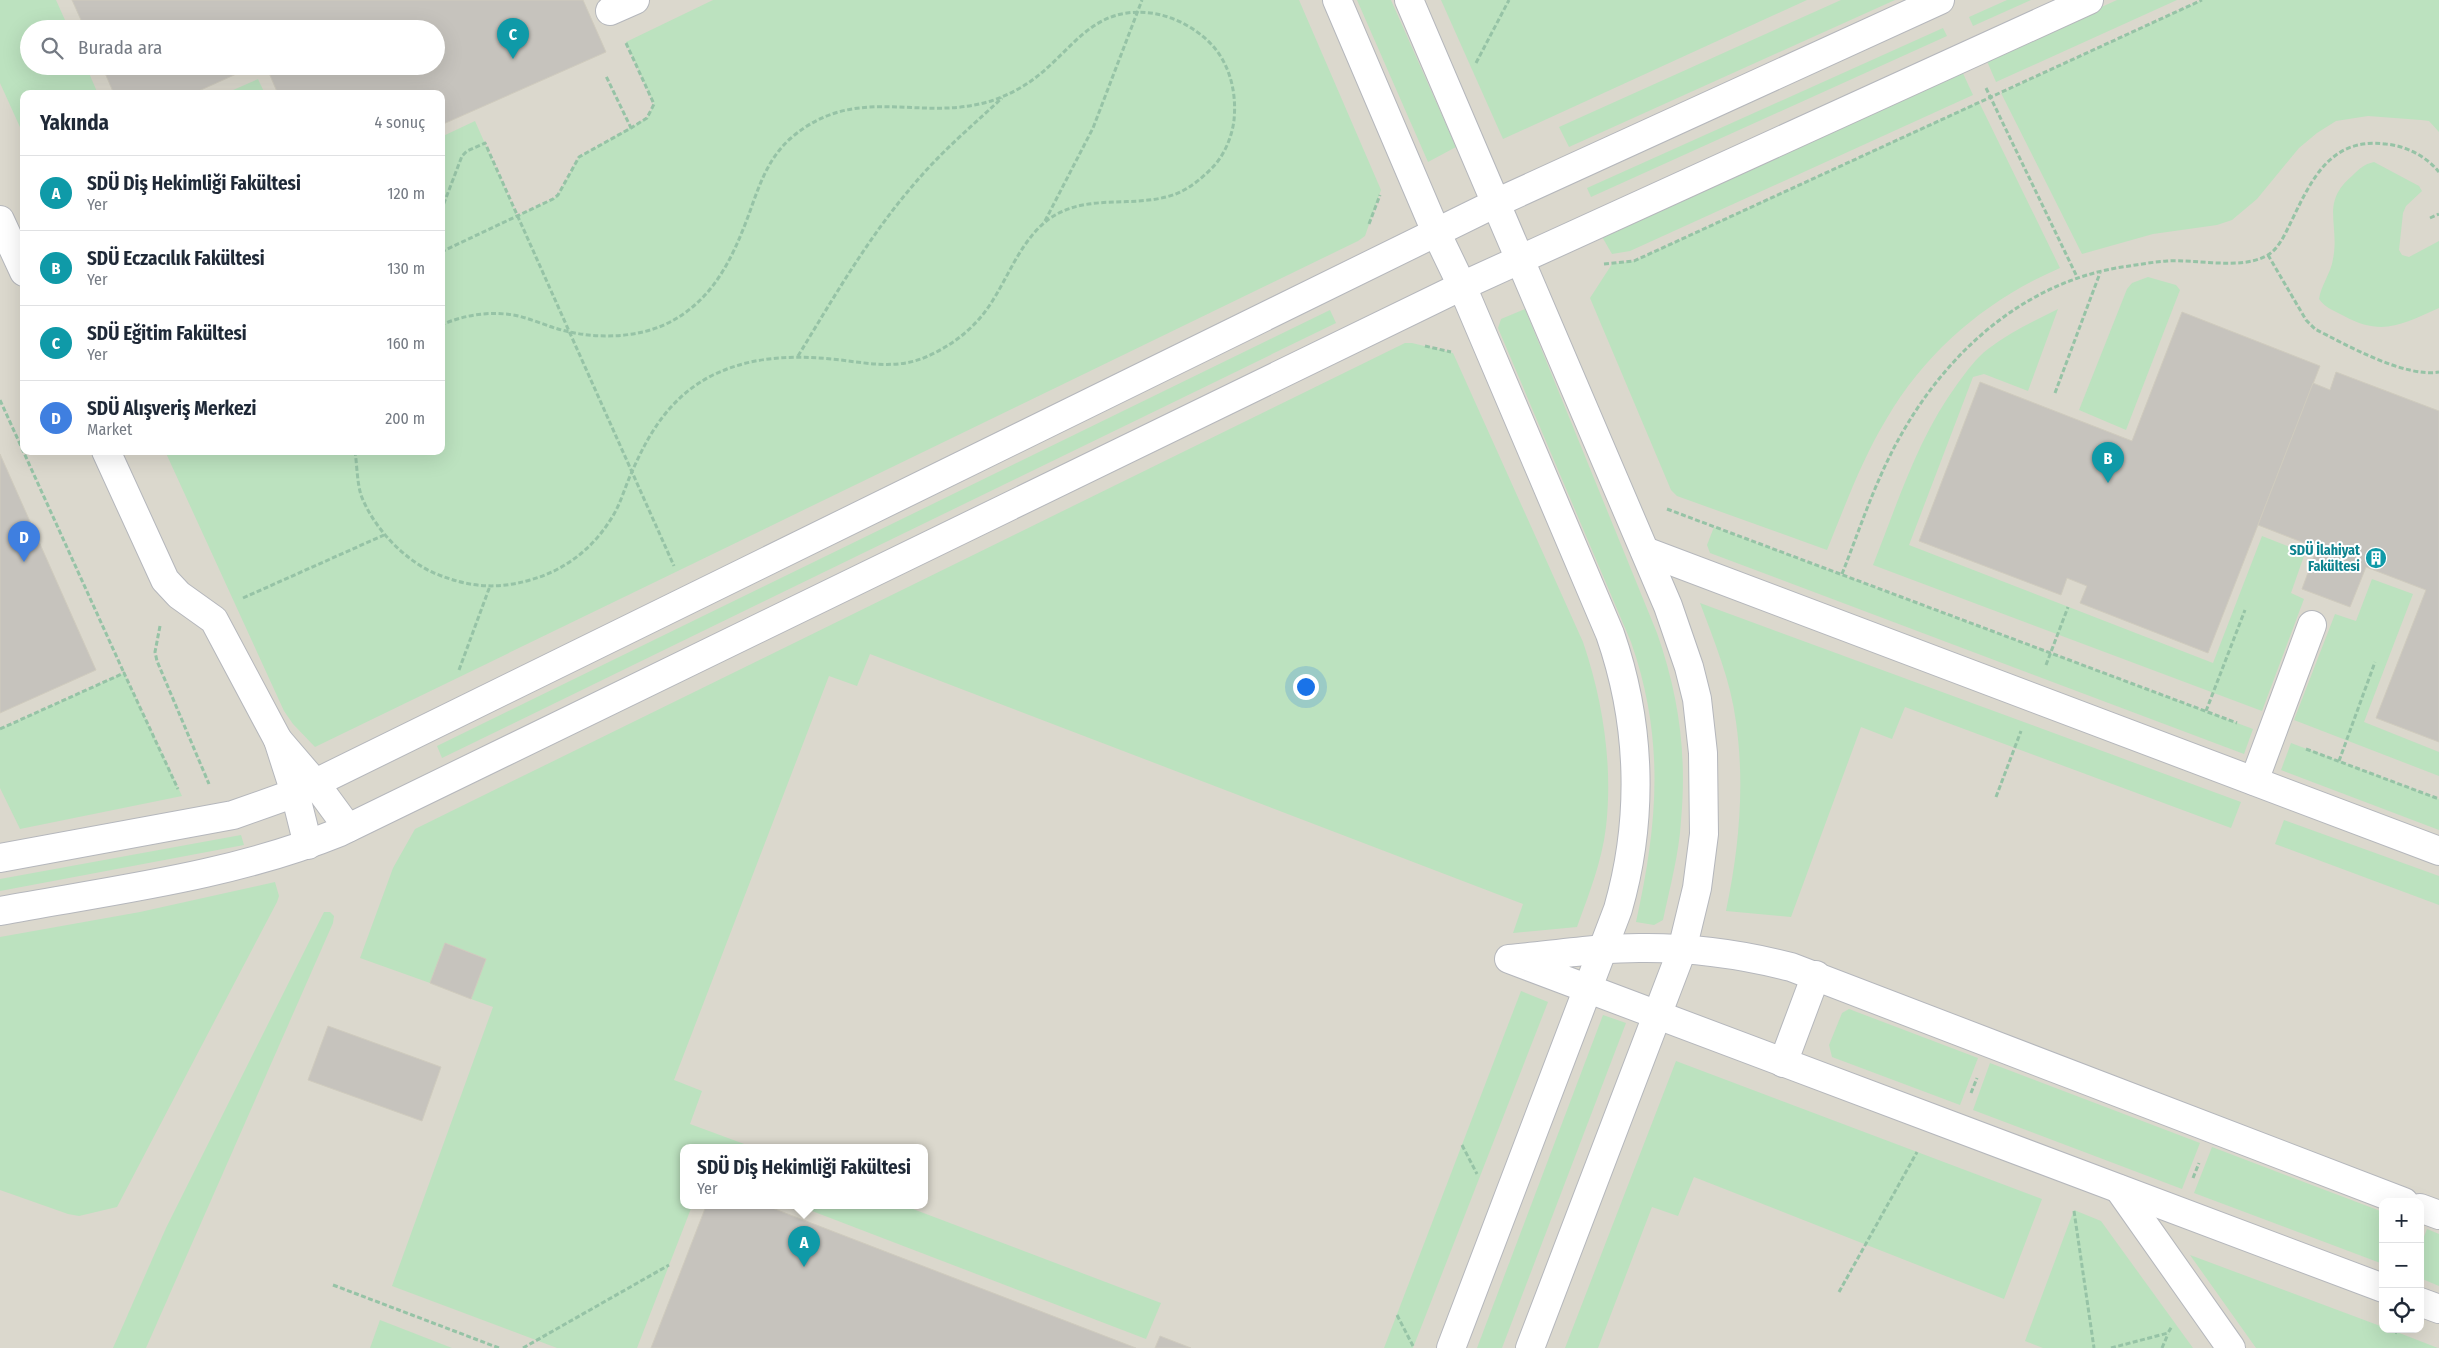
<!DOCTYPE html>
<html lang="tr">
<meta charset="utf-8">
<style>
:root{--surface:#fff;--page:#f6f6f7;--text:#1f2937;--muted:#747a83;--line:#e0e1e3;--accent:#e24a2e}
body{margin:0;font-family:"Fira Sans Condensed",sans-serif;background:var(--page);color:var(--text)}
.controls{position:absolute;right:15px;bottom:15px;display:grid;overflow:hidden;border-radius:10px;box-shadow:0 5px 20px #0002}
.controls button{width:45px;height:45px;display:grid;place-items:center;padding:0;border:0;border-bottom:1px solid var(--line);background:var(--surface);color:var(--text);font:25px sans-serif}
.you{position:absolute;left:1305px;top:686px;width:18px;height:18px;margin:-12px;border:4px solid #fff;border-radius:50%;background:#1a73e8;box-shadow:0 0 0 8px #1a73e833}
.badge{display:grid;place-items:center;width:32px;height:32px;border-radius:50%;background:var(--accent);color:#fff;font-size:16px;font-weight:700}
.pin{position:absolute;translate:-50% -41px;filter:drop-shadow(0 1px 2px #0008)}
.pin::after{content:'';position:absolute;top:26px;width:18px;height:15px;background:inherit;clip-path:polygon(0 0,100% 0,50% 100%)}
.popup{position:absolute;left:680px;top:1144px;width:248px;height:65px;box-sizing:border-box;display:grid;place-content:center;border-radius:10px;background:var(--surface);filter:drop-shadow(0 1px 4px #0005);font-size:16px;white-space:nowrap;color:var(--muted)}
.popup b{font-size:19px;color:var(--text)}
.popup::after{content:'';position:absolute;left:50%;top:100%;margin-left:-10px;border:10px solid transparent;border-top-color:var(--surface)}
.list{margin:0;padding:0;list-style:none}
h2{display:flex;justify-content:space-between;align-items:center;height:65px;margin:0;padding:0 20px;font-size:21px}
h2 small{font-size:16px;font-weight:400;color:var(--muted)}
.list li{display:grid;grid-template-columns:32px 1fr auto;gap:15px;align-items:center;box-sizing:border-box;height:75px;padding:0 20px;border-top:1px solid var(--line)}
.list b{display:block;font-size:19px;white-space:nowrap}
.list p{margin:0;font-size:16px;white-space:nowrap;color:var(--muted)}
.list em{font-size:16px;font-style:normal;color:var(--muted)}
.icon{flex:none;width:28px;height:28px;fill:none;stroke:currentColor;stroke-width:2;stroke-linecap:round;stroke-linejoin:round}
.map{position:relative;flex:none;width:2439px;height:1348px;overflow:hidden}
.search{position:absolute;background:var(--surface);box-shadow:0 5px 20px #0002;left:20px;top:20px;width:425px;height:55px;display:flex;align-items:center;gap:12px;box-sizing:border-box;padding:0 18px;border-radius:28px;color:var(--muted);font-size:19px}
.panel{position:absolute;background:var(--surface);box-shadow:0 5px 20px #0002;left:20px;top:90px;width:425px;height:365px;border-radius:10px}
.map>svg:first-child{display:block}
.education{fill:#dbd8cd;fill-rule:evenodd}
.green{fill:#bce2bf}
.building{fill:#c6c3bd;stroke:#cfcbbe}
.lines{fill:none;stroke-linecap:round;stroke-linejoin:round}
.minor-casing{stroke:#b5b7bc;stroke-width:30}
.path{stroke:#96c3a6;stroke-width:3;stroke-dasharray:5 2.5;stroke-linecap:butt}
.minor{stroke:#fff;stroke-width:28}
.labels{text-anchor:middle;stroke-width:4;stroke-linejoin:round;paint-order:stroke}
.culture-label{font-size:14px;font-weight:bold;fill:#0d838f;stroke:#fff;text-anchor:end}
</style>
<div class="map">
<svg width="2439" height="1348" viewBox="0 0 2439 1348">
<rect width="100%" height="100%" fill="#ebe9df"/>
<path class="education" d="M 0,0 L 2439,0 L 2439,1348 L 0,1348 ZM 29,29 L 436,29 L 436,66 L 29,66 ZM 24,94 L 441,94 L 441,451 L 24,451 ZM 684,1148 L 924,1148 L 924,1206 L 684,1206 ZM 2383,1202 L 2420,1202 L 2420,1329 L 2383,1329 Z"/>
<g class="green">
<polygon points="0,0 56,0 69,29 29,29 29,66 86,66 98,94 24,94 24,136 0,83"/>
<polygon points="713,0 1299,0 1381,190 1365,236 1358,241 315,747 293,724 284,711 165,451 441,451 441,137 475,121 517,216 553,199 558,195 579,157 647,118 654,104 626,42"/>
<polygon points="1357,0 1391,0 1456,147 1428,162"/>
<polygon points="1441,0 1807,0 1503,139"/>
<polygon points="1841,0 1895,0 1569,147 1559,127"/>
<polygon points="2007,0 2031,0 1973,26 1969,17"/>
<polygon points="2117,0 2177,0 1996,82 1986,59"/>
<polygon points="2202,0 2439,0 2439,132 2429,121 2421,120 2368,116 2336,121 2317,133 2299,148 2257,199 2232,220 2217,225 2153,234 2082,254 2001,93"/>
<polygon points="1943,28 1947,36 1591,197 1587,188"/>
<polygon points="1961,69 1973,95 1630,251 1612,254 1601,235"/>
<polygon points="258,79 265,94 224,94"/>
<path d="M 1979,102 L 2060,268 C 1988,299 1927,350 1887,418 C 1862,459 1845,506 1827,550 L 1677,496 L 1671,490 L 1590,298 L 1612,264 L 1634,261 Z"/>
<path d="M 2374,162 L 2419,186 L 2422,191 L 2406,206 L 2403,213 L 2399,250 L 2402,255 L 2409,257 L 2439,241 L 2439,308 C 2402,324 2383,337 2344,316 C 2335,311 2325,308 2319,299 C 2321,285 2331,273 2333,259 C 2340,224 2320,203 2352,176 C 2359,169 2364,164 2374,162 Z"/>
<polygon points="2148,277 2176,285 2180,290 2126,430 2079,410 2127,289 2132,283"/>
<path d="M 1525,309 L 1657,633 C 1679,696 1687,754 1681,821 C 1679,854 1670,887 1663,920 L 1654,925 L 1636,922 C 1658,823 1665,739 1631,642 L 1498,328 L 1501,319 Z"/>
<path d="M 2058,309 L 2028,391 L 1984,374 L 1973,377 L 1909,545 L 2213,663 L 2262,536 L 2305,553 L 2291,593 L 2304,599 L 2262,711 L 1873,565 C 1898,502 1918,437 1958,383 C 1967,371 1976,358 1988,349 C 2009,333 2034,321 2058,309 Z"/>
<polygon points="1330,310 1336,323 442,758 437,746"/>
<path d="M 1405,343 L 1412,343 L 1453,353 L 1583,642 C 1603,701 1613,765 1606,827 C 1602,861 1589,894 1577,927 L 1513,933 L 1523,904 L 870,654 L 857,686 L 829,676 L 674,1080 L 702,1091 L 690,1124 L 755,1148 L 684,1148 L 684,1206 L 692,1206 L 637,1348 L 557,1348 L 392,1286 L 493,1007 L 471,999 L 486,959 L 446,943 L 430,983 L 360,958 L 393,868 L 415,829 Z"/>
<polygon points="1714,527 2253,729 2244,754 1710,553 1707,545"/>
<polygon points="2372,579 2413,594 2364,722 2439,752 2439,776 2294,720 2335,614 2356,621"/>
<path d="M 1700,603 L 2241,802 L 2231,828 L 1905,707 L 1892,739 L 1861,727 L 1791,917 L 1726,911 C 1739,849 1745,786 1736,722 C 1731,681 1714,641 1700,603 Z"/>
<polygon points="124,673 182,796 20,829 0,788 0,729"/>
<polygon points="2291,743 2439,799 2439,830 2281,770"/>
<polygon points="2284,820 2439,876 2439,905 2275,844"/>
<polygon points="241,835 244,845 0,891 0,879"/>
<polygon points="275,882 279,896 277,902 117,1207 79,1216 68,1214 0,1190 0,937 140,912"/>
<polygon points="324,912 330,912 334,916 333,923 146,1348 113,1348 166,1228"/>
<polygon points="1521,991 1548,1002 1413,1348 1384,1348"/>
<polygon points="1849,1009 1978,1058 1960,1105 1832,1057 1829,1045 1842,1013"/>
<polygon points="1603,1015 1626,1023 1502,1348 1477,1348"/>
<polygon points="1676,1061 2042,1199 2004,1299 1694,1177 1678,1216 1652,1207 1598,1348 1565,1348"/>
<polygon points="1990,1063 2200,1143 2182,1189 1973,1110"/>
<polygon points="2212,1147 2383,1212 2383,1264 2194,1193"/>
<polygon points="799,1206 905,1206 1161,1303 1146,1339"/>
<polygon points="2074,1210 2101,1221 2193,1348 2043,1348 2025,1341"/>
<polygon points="2427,1229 2439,1234 2439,1286 2420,1278 2420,1247"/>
<polygon points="2190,1255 2383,1327 2383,1329 2389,1329 2438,1348 2256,1348"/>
<polygon points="380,1320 452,1348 370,1348"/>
</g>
<g class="building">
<polygon points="72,0 583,0 606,52 441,125 441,94 278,94 266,66 436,66 436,29 85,29"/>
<polygon points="102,66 254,66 192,94 114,94"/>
<polygon points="2182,312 2320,366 2208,653 2080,603 2087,586 2067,578 2061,595 1919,541 1980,382 2132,441"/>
<polygon points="2336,372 2439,411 2439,742 2376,718 2426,590 2366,567 2350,607 2302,589 2317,548 2258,525 2313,383 2330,390"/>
<polygon points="0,454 96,670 0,713"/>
<polygon points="445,943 486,959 471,999 430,983"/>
<polygon points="328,1026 441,1067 422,1121 308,1080"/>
<polygon points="706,1206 767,1206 1136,1348 651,1348"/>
<polygon points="1160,1336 1191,1348 1155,1348"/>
</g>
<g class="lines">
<g class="minor-casing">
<g id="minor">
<path d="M 1337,0 L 1436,232 L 1462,286 L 1610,634 C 1641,723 1644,818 1618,909 L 1451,1348"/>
<polyline points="1409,0 1668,606 1689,667 1697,699 1703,753 1704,834 1697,888 1682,950 1530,1348"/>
<polyline points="610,11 635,0"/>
<polyline points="0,220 24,272"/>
<polyline points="106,451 165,580 179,595 214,620 278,740"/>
<polyline points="1645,551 2439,851"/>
<polyline points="2254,781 2312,625"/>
<polyline points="308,845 295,793 278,740 315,783 348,828"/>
<polyline points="0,858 233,815 295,793 1496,203 1940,0"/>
<path d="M 0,911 C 114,890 232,876 340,832 L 1462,286 L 2089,0"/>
<polyline points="1783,1063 1816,975"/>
<polyline points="2119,1189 2231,1348"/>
<polyline points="2420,1208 2439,1215"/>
<path d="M 2383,1288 L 1509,959 C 1554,955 1601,947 1647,948 C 1695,948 1744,955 1791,967 L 2404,1202"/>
<polyline points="2420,1302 2439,1309"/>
</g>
</g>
<g class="path">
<polyline points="626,43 654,104 647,118 631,128"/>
<polyline points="1476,63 1509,0"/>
<polyline points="1986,88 2078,279"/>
<polyline points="441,211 462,156 467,151 485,143 674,566"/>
<polyline points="2430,218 2439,214"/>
<polyline points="1045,221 1093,128 1142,0"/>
<polyline points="1369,224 1380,195"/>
<polyline points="441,252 553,199 558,195 579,157 631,128 606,76"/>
<path d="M 2268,255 L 2306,320 L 2315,329 C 2346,345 2405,378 2439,372"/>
<polyline points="1604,264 1634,261 2202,0"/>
<polyline points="1425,346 1451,352"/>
<path d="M 798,356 C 834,297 869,236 915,183 C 941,152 973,125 1002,98"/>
<polyline points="2055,393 2100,273"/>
<polyline points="0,400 124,673"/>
<path d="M 355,451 C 357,465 357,482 361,495 C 373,527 403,559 434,573 C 468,587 495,590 530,580 C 566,570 595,547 614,514 C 621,502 625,487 631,474 C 649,432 671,396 713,375 C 750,357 790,355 831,359 C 864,362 896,371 928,356 C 955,344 978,325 993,300 C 1010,273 1022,239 1049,219 C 1084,194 1127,207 1166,197 C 1184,193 1199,181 1212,168 C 1224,156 1232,137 1234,120 C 1237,91 1229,60 1207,40 C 1185,20 1156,9 1127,13 C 1091,18 1072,46 1047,68 C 1031,83 1012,94 991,101 C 919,123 856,82 791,138 C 768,158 759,186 749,214 C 732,260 712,302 666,324 C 634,339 592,339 558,329 C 541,324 523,315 505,314 C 483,312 462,316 441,325"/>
<polyline points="1667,509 2237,723"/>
<path d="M 1842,574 C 1859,531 1874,485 1896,444 C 1943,356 2021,283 2122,267 C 2137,265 2152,262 2167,261 C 2196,259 2240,270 2266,256 C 2278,250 2284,236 2290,224 C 2311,181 2329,137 2386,144 C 2406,146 2426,156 2439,172"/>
<polyline points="243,598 384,535"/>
<polyline points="160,626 155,652 157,661 209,784"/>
<polyline points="2046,665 2068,607"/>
<polyline points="459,670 490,586"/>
<polyline points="2206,711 2245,610"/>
<polyline points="0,729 124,673 178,789"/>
<polyline points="2306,749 2439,799"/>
<polyline points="2339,761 2375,662"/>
<polyline points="1996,797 2021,731"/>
<polyline points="1971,1093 1977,1078"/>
<polyline points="1462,1145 1477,1174"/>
<polyline points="2193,1178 2199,1163"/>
<polyline points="2074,1211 2094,1348"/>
<polyline points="333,1285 499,1348"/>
<polyline points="1839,1292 1917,1152"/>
<polyline points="1397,1315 1413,1346"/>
<polyline points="2389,1329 2397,1333"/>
<polyline points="523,1348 669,1265"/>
<polyline points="2111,1348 2168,1333 2172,1326"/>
<polyline points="2162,1348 2168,1334"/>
</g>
<use href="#minor" class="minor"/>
</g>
<defs>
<g id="building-disc" transform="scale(1.125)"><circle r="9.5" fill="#0f9aa8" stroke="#fff"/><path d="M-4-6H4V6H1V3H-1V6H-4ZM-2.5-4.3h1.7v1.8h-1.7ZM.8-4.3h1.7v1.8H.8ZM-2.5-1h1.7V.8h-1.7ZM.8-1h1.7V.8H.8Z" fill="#fff"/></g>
</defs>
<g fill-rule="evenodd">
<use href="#building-disc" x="2376" y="558"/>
</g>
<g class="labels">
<g class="culture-label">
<text x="2360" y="555">SDÜ İlahiyat<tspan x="2360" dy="16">Fakültesi</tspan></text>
</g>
</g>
</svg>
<div class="controls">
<button>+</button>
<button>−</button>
<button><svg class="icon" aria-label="locate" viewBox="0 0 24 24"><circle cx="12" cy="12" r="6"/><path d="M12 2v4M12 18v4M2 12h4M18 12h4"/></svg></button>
</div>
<div class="you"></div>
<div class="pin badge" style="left:804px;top:1267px;background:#0f9aa8">A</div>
<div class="popup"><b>SDÜ Diş Hekimliği Fakültesi</b>Yer</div>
<div class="pin badge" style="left:2108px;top:483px;background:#0f9aa8">B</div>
<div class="pin badge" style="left:513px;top:59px;background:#0f9aa8">C</div>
<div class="pin badge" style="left:24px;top:562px;background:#3f7fe0">D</div>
<div class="search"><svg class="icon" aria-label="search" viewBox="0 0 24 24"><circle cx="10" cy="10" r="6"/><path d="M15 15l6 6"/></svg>Burada ara</div>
<section class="panel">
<h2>Yakında<small>4 sonuç</small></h2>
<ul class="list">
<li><span class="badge" style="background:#0f9aa8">A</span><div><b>SDÜ Diş Hekimliği Fakültesi</b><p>Yer</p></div><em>120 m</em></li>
<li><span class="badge" style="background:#0f9aa8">B</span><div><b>SDÜ Eczacılık Fakültesi</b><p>Yer</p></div><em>130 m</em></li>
<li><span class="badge" style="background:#0f9aa8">C</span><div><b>SDÜ Eğitim Fakültesi</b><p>Yer</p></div><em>160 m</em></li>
<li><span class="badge" style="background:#3f7fe0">D</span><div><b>SDÜ Alışveriş Merkezi</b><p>Market</p></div><em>200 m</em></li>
</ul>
</section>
</div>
